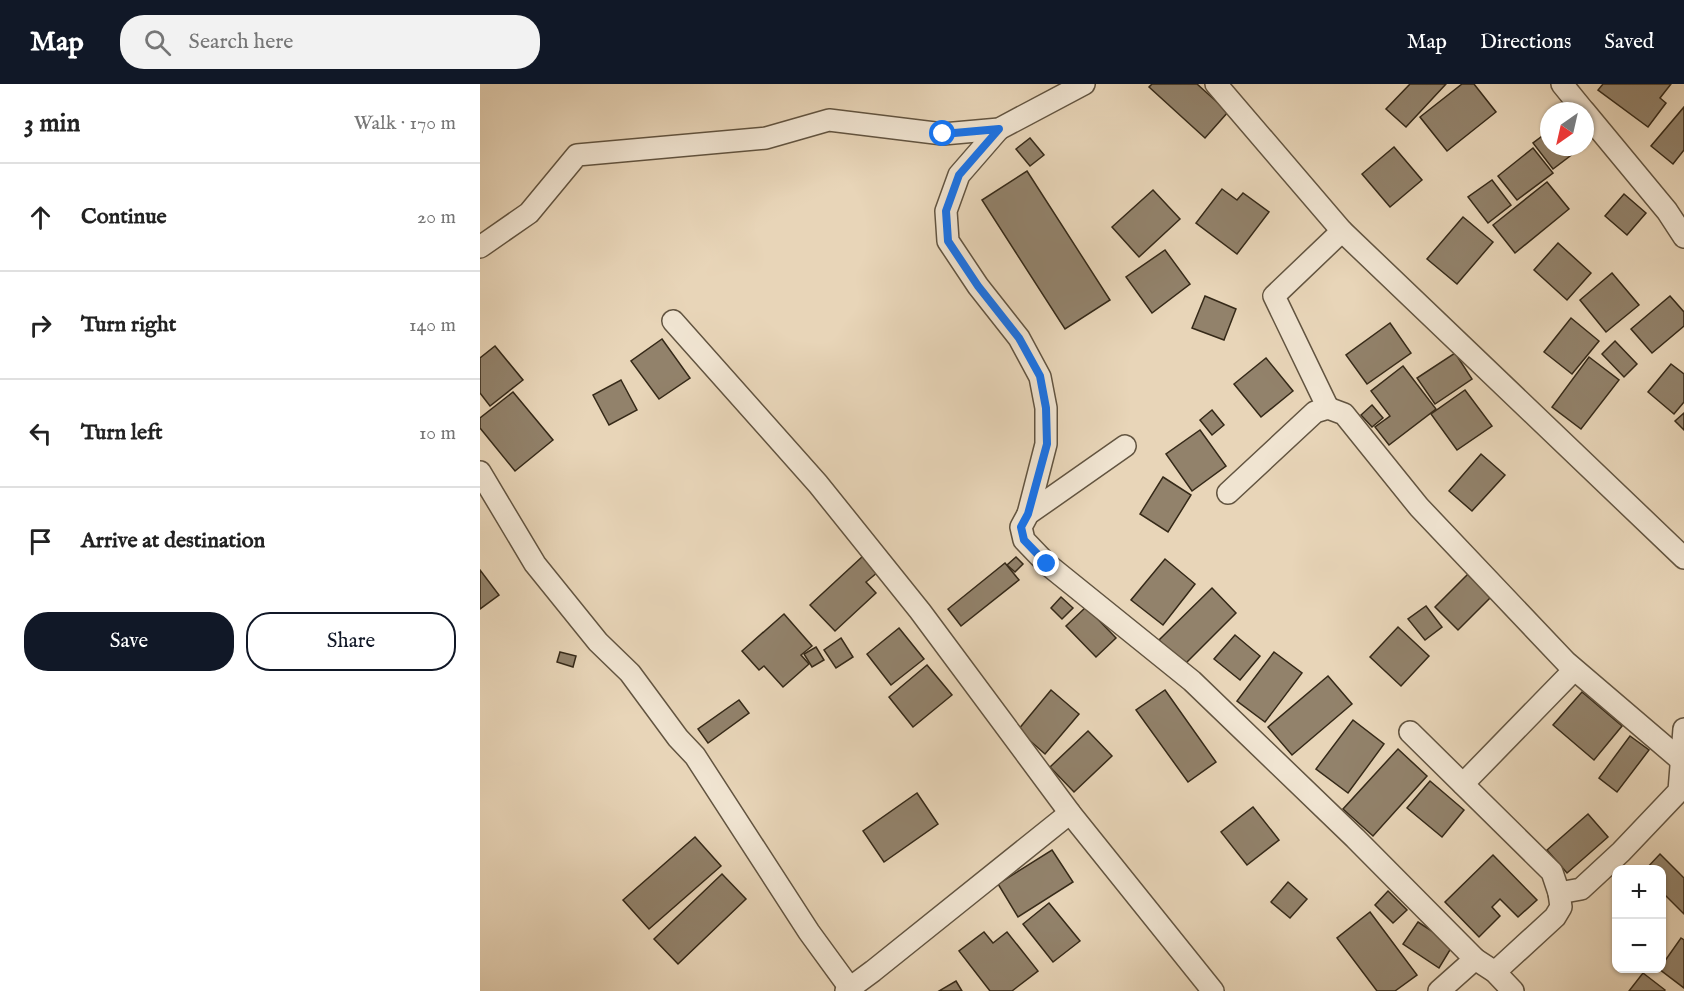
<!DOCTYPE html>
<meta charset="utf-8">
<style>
:root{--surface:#fff;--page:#f2f2f2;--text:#222;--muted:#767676;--line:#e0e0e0;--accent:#111827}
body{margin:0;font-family:"IM FELL English",serif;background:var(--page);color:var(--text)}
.controls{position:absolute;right:18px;bottom:18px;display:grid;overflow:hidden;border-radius:12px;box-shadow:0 2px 4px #0004}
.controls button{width:54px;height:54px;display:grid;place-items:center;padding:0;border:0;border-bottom:2px solid var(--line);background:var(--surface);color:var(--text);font:30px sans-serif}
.compass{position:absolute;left:1060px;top:18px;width:54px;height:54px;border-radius:50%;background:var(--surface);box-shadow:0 2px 4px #0004;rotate:214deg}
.stop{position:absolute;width:18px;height:18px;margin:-14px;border:4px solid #1a73e8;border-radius:50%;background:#fff}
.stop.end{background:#1a73e8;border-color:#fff;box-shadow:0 2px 6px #0008}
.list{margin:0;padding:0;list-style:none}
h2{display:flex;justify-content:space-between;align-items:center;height:78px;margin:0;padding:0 24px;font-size:26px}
h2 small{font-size:20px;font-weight:400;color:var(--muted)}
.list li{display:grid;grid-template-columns:39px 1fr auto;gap:18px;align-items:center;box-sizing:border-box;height:108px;padding:0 24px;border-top:2px solid var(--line)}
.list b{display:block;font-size:22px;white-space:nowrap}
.list em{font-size:20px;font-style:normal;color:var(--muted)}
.actions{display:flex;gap:12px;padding:18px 24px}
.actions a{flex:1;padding:14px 0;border:2px solid var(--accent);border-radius:24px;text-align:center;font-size:21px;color:var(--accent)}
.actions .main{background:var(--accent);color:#fff}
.icon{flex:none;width:33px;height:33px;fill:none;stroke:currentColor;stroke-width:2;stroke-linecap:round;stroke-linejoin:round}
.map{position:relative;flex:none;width:1204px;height:907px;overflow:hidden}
header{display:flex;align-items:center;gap:36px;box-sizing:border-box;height:84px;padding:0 30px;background:var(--accent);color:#fff}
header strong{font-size:28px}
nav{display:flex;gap:33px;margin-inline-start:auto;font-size:21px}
.search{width:420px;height:54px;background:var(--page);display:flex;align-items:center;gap:15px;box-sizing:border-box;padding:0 21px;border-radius:24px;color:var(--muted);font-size:22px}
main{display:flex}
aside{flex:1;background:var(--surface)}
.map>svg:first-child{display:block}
.building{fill:#92826b;stroke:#352918;stroke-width:1.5}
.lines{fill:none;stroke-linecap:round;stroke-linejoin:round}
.minor-casing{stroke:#625440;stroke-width:24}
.minor{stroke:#f0e4d1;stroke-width:21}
.route{stroke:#1a73e8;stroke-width:8}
</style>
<header>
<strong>Map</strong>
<div class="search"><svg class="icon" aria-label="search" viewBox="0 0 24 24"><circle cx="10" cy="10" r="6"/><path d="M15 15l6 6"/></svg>Search here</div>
<nav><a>Map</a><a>Directions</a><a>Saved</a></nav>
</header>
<main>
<aside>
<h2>3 min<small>Walk · 170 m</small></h2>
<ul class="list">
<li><svg class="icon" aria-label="ahead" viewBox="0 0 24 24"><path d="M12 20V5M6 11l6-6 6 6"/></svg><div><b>Continue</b></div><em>20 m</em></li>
<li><svg class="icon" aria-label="right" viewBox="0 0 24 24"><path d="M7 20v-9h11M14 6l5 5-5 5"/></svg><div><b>Turn right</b></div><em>140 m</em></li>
<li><svg class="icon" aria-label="left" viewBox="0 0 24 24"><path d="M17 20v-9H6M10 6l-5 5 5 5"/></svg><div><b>Turn left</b></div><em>10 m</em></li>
<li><svg class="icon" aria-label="arrive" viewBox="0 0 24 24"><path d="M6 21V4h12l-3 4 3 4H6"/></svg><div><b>Arrive at destination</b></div></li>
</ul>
<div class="actions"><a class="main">Save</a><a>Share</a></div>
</aside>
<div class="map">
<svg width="1204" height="907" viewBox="0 0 1204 907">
<rect width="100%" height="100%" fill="#e8d5b8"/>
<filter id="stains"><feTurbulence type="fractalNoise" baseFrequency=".00333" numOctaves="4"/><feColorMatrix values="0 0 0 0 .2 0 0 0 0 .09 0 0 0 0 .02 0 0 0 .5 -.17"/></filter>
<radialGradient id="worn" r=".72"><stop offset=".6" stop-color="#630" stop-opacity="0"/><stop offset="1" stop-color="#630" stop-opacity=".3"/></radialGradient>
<g class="building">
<polygon points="672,0 717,0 748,28 725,54 669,3"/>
<polygon points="930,0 966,0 926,43 906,25"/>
<polygon points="982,0 994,0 1016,28 967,67 940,33"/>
<polygon points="1123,0 1191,0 1180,14 1186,19 1168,43 1118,6"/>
<polygon points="1204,23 1204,66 1193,80 1171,62"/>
<polygon points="1069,47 1069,63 1102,63 1073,85 1053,59"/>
<polygon points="550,54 564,71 550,82 536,65"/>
<polygon points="914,63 942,96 910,123 882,90"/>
<polygon points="1053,64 1073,89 1037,116 1018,92"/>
<polygon points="547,87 630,216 585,245 502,116"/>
<polygon points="1012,96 1031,121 1008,139 988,113"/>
<polygon points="1067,98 1089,125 1035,169 1013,141"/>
<polygon points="742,105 757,116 763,109 789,128 757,170 716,139"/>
<polygon points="673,106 700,135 659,173 632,143"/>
<polygon points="1144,110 1166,129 1147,151 1125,132"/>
<polygon points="983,133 1013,158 977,200 947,175"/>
<polygon points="1078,159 1111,189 1087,216 1054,186"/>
<polygon points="685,166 710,200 672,229 646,193"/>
<polygon points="1132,189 1159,221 1126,248 1100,216"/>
<polygon points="725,212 756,225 744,256 712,244"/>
<polygon points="1190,212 1204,228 1204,242 1172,269 1151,245"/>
<polygon points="1091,234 1119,257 1092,290 1064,268"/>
<polygon points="910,239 931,269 887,300 866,271"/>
<polygon points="182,255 210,294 179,315 151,277"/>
<polygon points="1135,257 1157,280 1144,293 1122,270"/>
<polygon points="15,262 43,296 10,322 0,309 0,274"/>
<polygon points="975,269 992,295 955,320 937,294"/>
<polygon points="1109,273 1139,296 1101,345 1072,323"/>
<polygon points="786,274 813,307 781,333 754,300"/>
<polygon points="1191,280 1204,290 1204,318 1194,330 1168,308"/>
<polygon points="923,282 956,325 909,361 895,343 910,332 891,307"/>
<polygon points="141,296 157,326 129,341 113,311"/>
<polygon points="985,306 1012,342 977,366 951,330"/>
<polygon points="33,308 73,356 35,387 0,344 0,334"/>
<polygon points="892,321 903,334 892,343 881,331"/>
<polygon points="732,326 744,341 732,351 720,336"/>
<polygon points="1204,329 1204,346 1195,337"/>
<polygon points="720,346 746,382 712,407 686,370"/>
<polygon points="1001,370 1025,391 992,427 969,407"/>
<polygon points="683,393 711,411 688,448 660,430"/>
<polygon points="383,472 398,488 386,498 396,509 355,547 330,521"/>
<polygon points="536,473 543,480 535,488 527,481"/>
<polygon points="685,475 715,500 683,541 651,516"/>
<polygon points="525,479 539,496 481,542 468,525"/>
<polygon points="0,486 19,511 0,525"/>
<polygon points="988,490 1011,513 978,546 955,523"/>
<polygon points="732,504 756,529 704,581 679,556"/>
<polygon points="581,513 593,524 582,535 571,524"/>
<polygon points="946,522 962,543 945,556 928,535"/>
<polygon points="606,523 636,554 616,573 586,542"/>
<polygon points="304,530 332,562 321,571 329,580 303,603 284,582 279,586 262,567"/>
<polygon points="918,543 949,572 921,602 890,573"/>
<polygon points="419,544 444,575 411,601 387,570"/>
<polygon points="755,551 780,572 760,596 734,575"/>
<polygon points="361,554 373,573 356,584 344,566"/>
<polygon points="336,563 344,576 332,583 324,570"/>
<polygon points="80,568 96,572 93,583 77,578"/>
<polygon points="794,568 822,589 785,638 757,617"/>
<polygon points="447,581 472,611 433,643 409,613"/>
<polygon points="848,592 872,620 812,671 788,643"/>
<polygon points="571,606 599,630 565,670 538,646"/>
<polygon points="685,606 736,678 708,698 656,626"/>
<polygon points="1102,608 1142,642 1114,676 1073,641"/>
<polygon points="259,616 269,629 228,659 218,645"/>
<polygon points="873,636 904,660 868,709 836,685"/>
<polygon points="608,647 632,672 594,708 570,683"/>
<polygon points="1150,652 1169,666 1137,708 1119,694"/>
<polygon points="918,665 947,692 893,752 863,725"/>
<polygon points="950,697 984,726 962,753 927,724"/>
<polygon points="437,709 458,740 404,778 383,747"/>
<polygon points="773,723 799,756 767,781 741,748"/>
<polygon points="1108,730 1128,753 1087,789 1067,766"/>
<polygon points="215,753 241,782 169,845 143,816"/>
<polygon points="572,766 593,798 538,833 518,800"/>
<polygon points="1180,770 1204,794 1204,830 1182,808 1182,786 1165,786"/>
<polygon points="1013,771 1057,816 1038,833 1020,815 1012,823 1020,832 999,853 965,818"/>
<polygon points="242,790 266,815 198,880 174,855"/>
<polygon points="808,798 827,815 810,834 791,818"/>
<polygon points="908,807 927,826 913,839 895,821"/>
<polygon points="569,819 600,857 573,878 543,840"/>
<polygon points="890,828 937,891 915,907 897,907 857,854"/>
<polygon points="938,838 973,861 959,884 923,860"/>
<polygon points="504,848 513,859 527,848 558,887 532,907 510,907 479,867"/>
<polygon points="1201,854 1204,856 1204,904 1179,885 1182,884 1182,881"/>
<polygon points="1163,889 1185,906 1184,907 1149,907"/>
<polygon points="476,897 482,907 459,907"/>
</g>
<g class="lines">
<g class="minor-casing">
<g id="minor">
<polyline points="736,0 862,147 1204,474"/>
<polyline points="1082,0 1104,27"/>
<polyline points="1105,28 1187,127 1204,153"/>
<polyline points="519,45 479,91 466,127 468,157 498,202 539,254 560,293 566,324 566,360 548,430"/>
<polyline points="0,163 49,129 97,71 286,54 349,36 463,50 519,45 604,0"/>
<polyline points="193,237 338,400 440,527 590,729 733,907"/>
<polyline points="848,324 794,212 862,147"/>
<polyline points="645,362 548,430 541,443 544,456 567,480 712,597 875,754 995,875 1015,888 1033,907"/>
<polyline points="0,388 55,480 118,558 150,589 198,654 215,672 329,848 372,907"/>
<polyline points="748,409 835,328 848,324 864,330 939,423 1086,578 1202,677"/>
<polyline points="930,648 1072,788 1079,809 1081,823 1075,833 1015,888"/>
<polyline points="983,700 1094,586"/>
<polyline points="1079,809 1101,805 1141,768 1199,707 1204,645"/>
<polyline points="366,907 393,887 590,729"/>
<polyline points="959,907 995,875"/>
</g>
</g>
<use href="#minor" class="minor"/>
</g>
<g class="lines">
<polyline class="route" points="463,50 519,45 479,91 466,127 468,157 498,202 539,254 560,292 566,324 567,360 548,430 541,443 544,456 567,480"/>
</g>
<rect width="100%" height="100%" filter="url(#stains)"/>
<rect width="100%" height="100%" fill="url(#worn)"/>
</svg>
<div class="controls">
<button>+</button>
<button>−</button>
</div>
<svg class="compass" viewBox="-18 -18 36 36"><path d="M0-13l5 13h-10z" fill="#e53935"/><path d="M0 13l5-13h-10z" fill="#767676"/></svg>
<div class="stop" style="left:463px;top:50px"></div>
<div class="stop end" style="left:567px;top:480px"></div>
</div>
</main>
